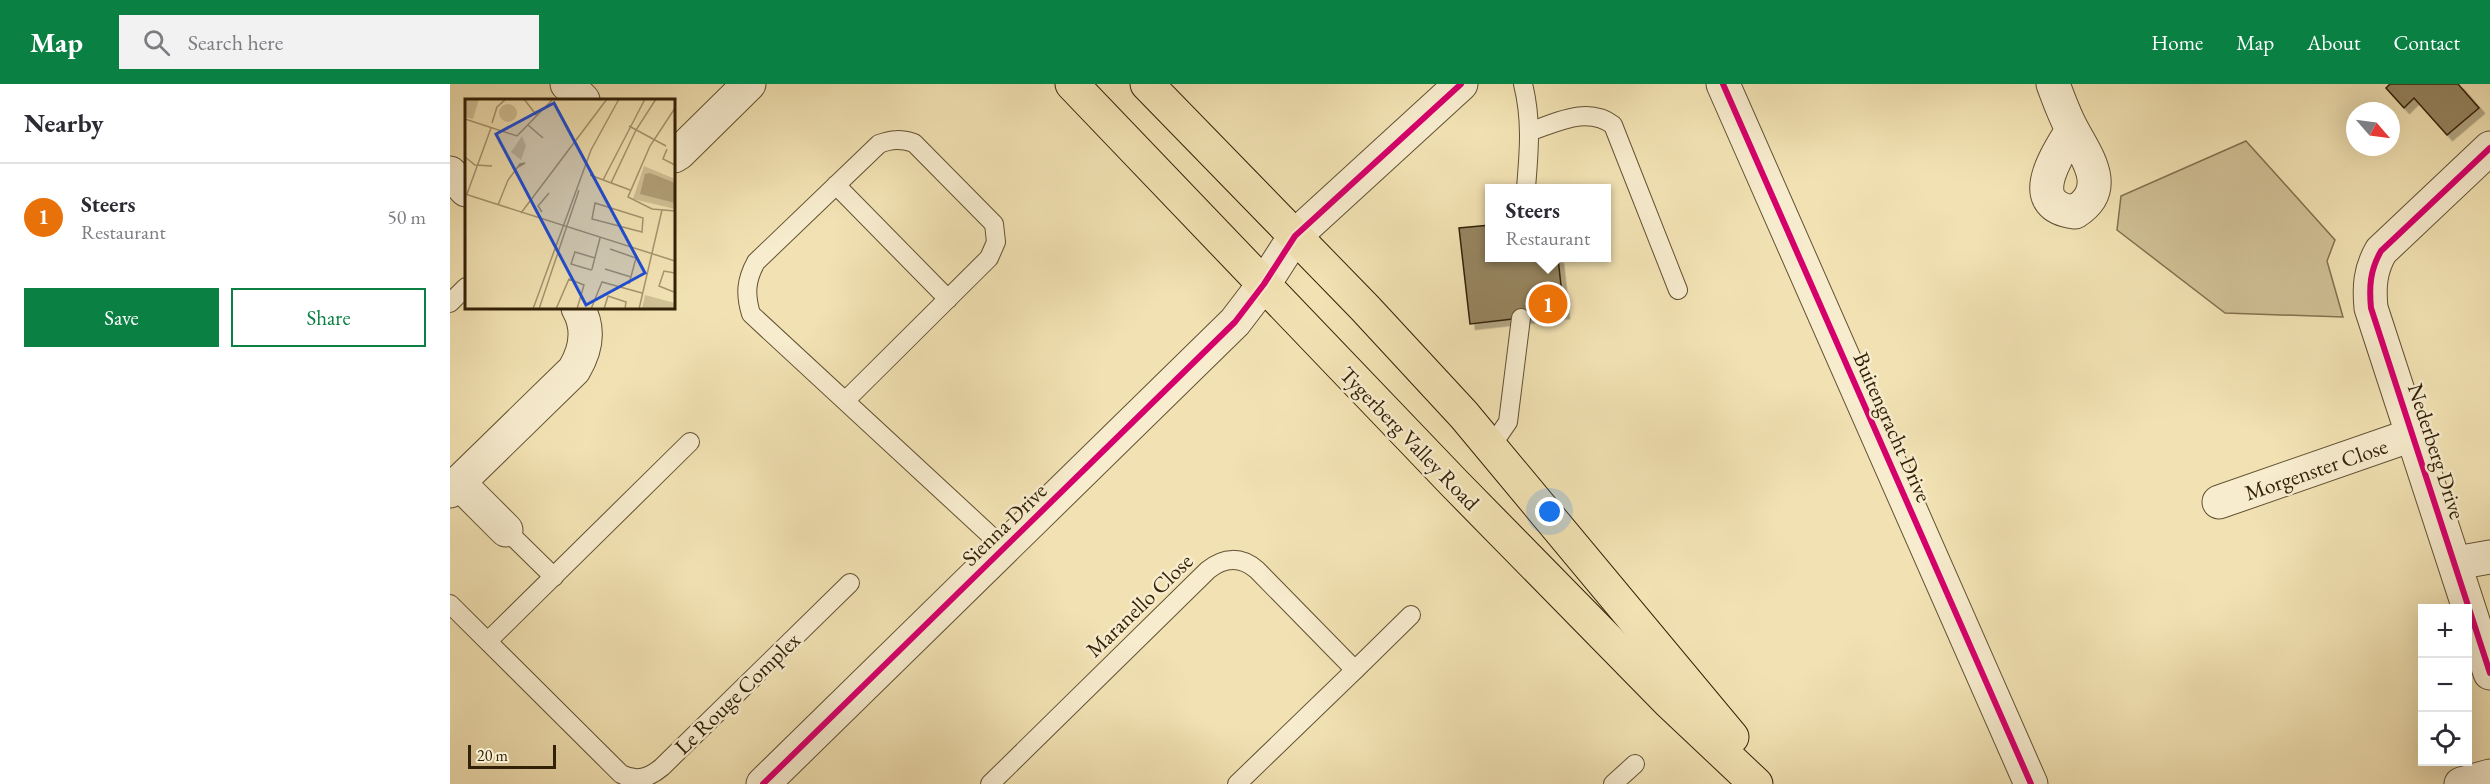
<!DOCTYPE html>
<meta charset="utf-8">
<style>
:root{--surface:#fff;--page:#f2f2f3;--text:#2b2b33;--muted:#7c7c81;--line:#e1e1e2;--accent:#0b8043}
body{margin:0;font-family:"EB Garamond",serif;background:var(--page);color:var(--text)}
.controls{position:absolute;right:18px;bottom:18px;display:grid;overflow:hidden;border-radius:0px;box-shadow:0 6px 24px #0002}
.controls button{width:54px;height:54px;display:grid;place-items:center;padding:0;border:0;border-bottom:2px solid var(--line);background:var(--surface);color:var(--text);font:30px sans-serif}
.compass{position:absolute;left:1896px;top:18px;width:54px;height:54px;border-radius:50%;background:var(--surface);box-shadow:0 6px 24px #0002;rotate:118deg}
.scale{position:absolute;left:18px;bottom:15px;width:88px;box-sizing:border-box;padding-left:6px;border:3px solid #322107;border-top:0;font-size:16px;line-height:21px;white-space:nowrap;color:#322107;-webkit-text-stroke:4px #f7ecce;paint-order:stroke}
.you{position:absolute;left:1100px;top:428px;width:21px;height:21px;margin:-15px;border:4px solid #fff;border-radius:50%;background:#1a73e8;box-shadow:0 0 0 9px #1a73e833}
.badge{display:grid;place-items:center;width:39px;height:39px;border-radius:50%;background:var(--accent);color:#fff;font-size:20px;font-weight:700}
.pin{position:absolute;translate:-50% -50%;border:3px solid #fff;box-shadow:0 2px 6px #0006}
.popup{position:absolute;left:1035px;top:100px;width:126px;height:78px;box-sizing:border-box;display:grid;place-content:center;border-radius:0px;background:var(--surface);filter:drop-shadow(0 2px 4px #0005);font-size:20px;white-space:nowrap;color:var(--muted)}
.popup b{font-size:22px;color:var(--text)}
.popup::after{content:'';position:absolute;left:50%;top:100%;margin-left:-12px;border:12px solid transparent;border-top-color:var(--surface)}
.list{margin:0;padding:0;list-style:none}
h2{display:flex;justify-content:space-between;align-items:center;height:78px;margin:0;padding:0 24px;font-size:26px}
h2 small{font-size:20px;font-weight:400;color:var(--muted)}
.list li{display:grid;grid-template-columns:39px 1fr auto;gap:18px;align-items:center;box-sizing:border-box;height:108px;padding:0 24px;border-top:2px solid var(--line)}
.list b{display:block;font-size:22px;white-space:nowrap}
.list p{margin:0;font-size:20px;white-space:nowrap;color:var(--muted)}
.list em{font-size:20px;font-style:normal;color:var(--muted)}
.actions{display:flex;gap:12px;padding:18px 24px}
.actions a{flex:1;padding:14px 0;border:2px solid var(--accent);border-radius:0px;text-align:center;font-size:21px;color:var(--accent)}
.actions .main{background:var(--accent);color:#fff}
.icon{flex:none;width:33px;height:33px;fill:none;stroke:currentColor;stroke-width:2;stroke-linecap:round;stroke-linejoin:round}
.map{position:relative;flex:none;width:2040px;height:700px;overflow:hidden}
header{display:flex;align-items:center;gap:36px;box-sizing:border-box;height:84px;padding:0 30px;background:var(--accent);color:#fff}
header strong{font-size:28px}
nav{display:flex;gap:33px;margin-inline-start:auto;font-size:21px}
.search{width:420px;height:54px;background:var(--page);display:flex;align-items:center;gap:15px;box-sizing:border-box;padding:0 21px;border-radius:0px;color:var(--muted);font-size:22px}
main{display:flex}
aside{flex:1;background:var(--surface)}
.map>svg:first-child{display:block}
.green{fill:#d1c196;stroke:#82714e;stroke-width:1.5}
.building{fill:#968560;stroke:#322107;stroke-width:1.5;filter:url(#shadow)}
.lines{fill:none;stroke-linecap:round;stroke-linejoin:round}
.service-casing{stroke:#625132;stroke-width:20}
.minor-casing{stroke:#625132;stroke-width:35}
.tertiary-casing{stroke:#625132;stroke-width:35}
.primary-casing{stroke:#322107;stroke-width:35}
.service{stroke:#f7ecce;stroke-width:18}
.minor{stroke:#f7ecce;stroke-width:33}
.tertiary{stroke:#f7ecce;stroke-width:33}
.primary{stroke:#f2e2b3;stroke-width:33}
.cycleway-casing{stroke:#f7ecce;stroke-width:10}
.cycleway{stroke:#d6006c;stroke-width:6}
.labels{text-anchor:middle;stroke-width:5;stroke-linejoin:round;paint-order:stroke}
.street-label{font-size:22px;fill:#322107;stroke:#f7ecce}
.inset-road{fill:none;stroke:#a5956e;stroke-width:1.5}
.view{fill:#1d4ed8;fill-opacity:0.15;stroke:#1d4ed8;stroke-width:3}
.inset-edge{fill:none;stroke:#322107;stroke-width:3}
</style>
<header>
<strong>Map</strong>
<div class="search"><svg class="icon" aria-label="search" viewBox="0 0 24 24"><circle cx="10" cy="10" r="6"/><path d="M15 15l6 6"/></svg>Search here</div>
<nav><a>Home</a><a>Map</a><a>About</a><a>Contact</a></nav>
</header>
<main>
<aside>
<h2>Nearby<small></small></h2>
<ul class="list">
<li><span class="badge" style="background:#e8710a">1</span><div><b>Steers</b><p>Restaurant</p></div><em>50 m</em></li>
</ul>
<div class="actions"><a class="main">Save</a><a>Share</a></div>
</aside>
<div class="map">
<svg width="2040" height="700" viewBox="0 0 2040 700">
<defs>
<filter id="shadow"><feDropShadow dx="5.5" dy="5.5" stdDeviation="0" flood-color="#0004"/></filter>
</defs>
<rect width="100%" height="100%" fill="#f2e2b3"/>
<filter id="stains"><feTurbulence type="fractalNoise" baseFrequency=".00333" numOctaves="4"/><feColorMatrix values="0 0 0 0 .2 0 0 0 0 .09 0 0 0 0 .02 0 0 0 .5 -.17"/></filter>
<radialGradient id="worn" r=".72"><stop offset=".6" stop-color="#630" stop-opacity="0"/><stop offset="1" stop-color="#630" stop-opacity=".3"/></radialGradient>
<polygon class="green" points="1796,57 1885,156 1877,177 1893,233 1775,229 1667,146 1671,112"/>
<g class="building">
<polygon points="1940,0 2008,0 2029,24 1997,51 1964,14 1954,24 1936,4"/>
<polygon points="1040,141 1040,174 1108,174 1114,229 1020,240 1009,144"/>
</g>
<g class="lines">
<g class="service-casing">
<g id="service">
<path d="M 1073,0 C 1082,36 1079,68 1076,104"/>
<path d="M 1081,47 C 1108,38 1138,22 1163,41 L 1228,206"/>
<polyline points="386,101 498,215"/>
<polyline points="0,219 16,203"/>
<path d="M 395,317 L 539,174 L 546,158 L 544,140 L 464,59 C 451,55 442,55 429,60 L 306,178 C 296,196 295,210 301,230 L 554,464"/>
<polyline points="1040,364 1058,338 1071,234"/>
<polyline points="56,446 104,493"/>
<path d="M 0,520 L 171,690 C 187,698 199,694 212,683 L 400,499"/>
<polyline points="38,557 240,358"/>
<polyline points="905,586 961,531"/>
<path d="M 540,700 L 758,486 C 774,473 791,472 807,486 L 905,586 L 787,700"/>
<polyline points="1163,700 1185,680"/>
</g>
</g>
<g class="minor-casing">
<g id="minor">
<polyline points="117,0 133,16"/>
<polyline points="1273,0 1581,700"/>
<path d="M 1603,0 C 1609,16 1615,33 1623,47 C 1638,75 1661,105 1625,128 C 1572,122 1607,71 1622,46"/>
<path d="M 2040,64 L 1931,167 C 1920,186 1919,203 1921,224 L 2040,589"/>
<polyline points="224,72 229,69 299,0"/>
<polyline points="0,89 16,106"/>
<polyline points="9,399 56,446"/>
<path d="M 0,407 L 124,286 C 136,266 140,245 128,224"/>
<polyline points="1769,418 1962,351"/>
<polyline points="2006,479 2040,473"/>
<polyline points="2011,700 2040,692"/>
</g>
</g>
<g class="tertiary-casing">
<polyline id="tertiary" points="313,700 785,238 814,200 845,152 1011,0"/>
</g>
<g class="primary-casing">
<g id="primary">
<polyline points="622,0 1005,400 1219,618 1306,700"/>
<polyline points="697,0 915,224 1014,331 1282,653"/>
</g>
</g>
<use href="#service" class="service"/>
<use href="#minor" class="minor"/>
<use href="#tertiary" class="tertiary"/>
<use href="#primary" class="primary"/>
<g class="cycleway-casing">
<g id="cycleway">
<polyline points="1273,0 1581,700"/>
<path d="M 2040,64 L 1931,167 C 1920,186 1919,203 1921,224 L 2040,589"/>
<polyline points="313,700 785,238 814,200 845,152 1011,0"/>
</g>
</g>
<use href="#cycleway" class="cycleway"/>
</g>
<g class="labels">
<g class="street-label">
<text transform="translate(1443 343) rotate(66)" y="8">Buitengracht Drive</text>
<text transform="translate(960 354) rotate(46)" y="8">Tygerberg Valley Road</text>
<text transform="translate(1987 367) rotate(72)" y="8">Nederberg Drive</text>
<text transform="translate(1866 385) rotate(-19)" y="8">Morgenster Close</text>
<text transform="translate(554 440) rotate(-44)" y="8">Sienna Drive</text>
<text transform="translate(689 521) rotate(-44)" y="8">Maranello Close</text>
<text transform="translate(287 609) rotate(-44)" y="8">Le Rouge Complex</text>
</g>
</g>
<g transform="translate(15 15)">
<rect width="210" height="210" fill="#f2e2b3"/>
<path d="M 0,0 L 14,0 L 8,20 L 0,18 ZM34 14a9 9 0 1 1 18 0a9 9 0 1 1-18 0ZM 57,37 L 61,47 L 56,61 L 46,53 ZM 179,67 L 210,80 L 210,110 L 168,100 ZM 180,196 L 210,204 L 210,210 L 177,210 Z" fill="#d1c196"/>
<path d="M 185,74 L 210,84 L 210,104 L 175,95 L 180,75 Z" fill="#b1a079"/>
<path class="inset-road" d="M 59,0 L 72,17M 210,9 L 185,47 L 163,98 L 187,110 L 210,112M 0,20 L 52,37 L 88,0M 27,24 L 32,8 L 41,0M 63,26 L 78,39M 164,27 L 201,47M 202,50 L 198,60 L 210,66M 0,58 L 10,66 L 27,67M 125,76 L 165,91M 138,81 L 180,0M 146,84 L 171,31 L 191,0M 0,95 L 210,162M 2,95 L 26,29M 130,104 L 178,119 L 177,133 L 127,120 ZM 33,106 L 43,81 L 55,65 L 60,64 L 53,68M 77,113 L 73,107 L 84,94M 56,114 L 142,0M 145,150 L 171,159 L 164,185M 130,159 L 110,153 L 106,165 L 126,171 L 127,170 L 135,139M 140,170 L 166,178M 209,193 L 194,187 L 199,172 L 210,174M 68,210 L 126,51 L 154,0M 74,210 L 114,91M 91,210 L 104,180 L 119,186 L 112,210M 126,210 L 137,183 L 177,194M 139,210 L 143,197 L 161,203 L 160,210M 174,210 L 197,111"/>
<path class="view" d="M 89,4 L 180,174 L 121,206 L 31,35 Z"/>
<rect width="210" height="210" class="inset-edge"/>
</g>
<rect width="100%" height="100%" filter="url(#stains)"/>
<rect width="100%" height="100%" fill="url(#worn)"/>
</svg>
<div class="controls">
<button>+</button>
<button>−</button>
<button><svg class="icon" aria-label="locate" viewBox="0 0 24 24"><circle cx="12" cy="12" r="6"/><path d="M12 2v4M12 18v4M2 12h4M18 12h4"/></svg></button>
</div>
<svg class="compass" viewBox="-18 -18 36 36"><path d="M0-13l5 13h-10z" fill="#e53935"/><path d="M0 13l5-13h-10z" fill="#7c7c81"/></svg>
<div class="scale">20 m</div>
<div class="you"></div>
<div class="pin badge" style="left:1098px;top:220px;background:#e8710a">1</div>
<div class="popup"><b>Steers</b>Restaurant</div>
</div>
</main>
